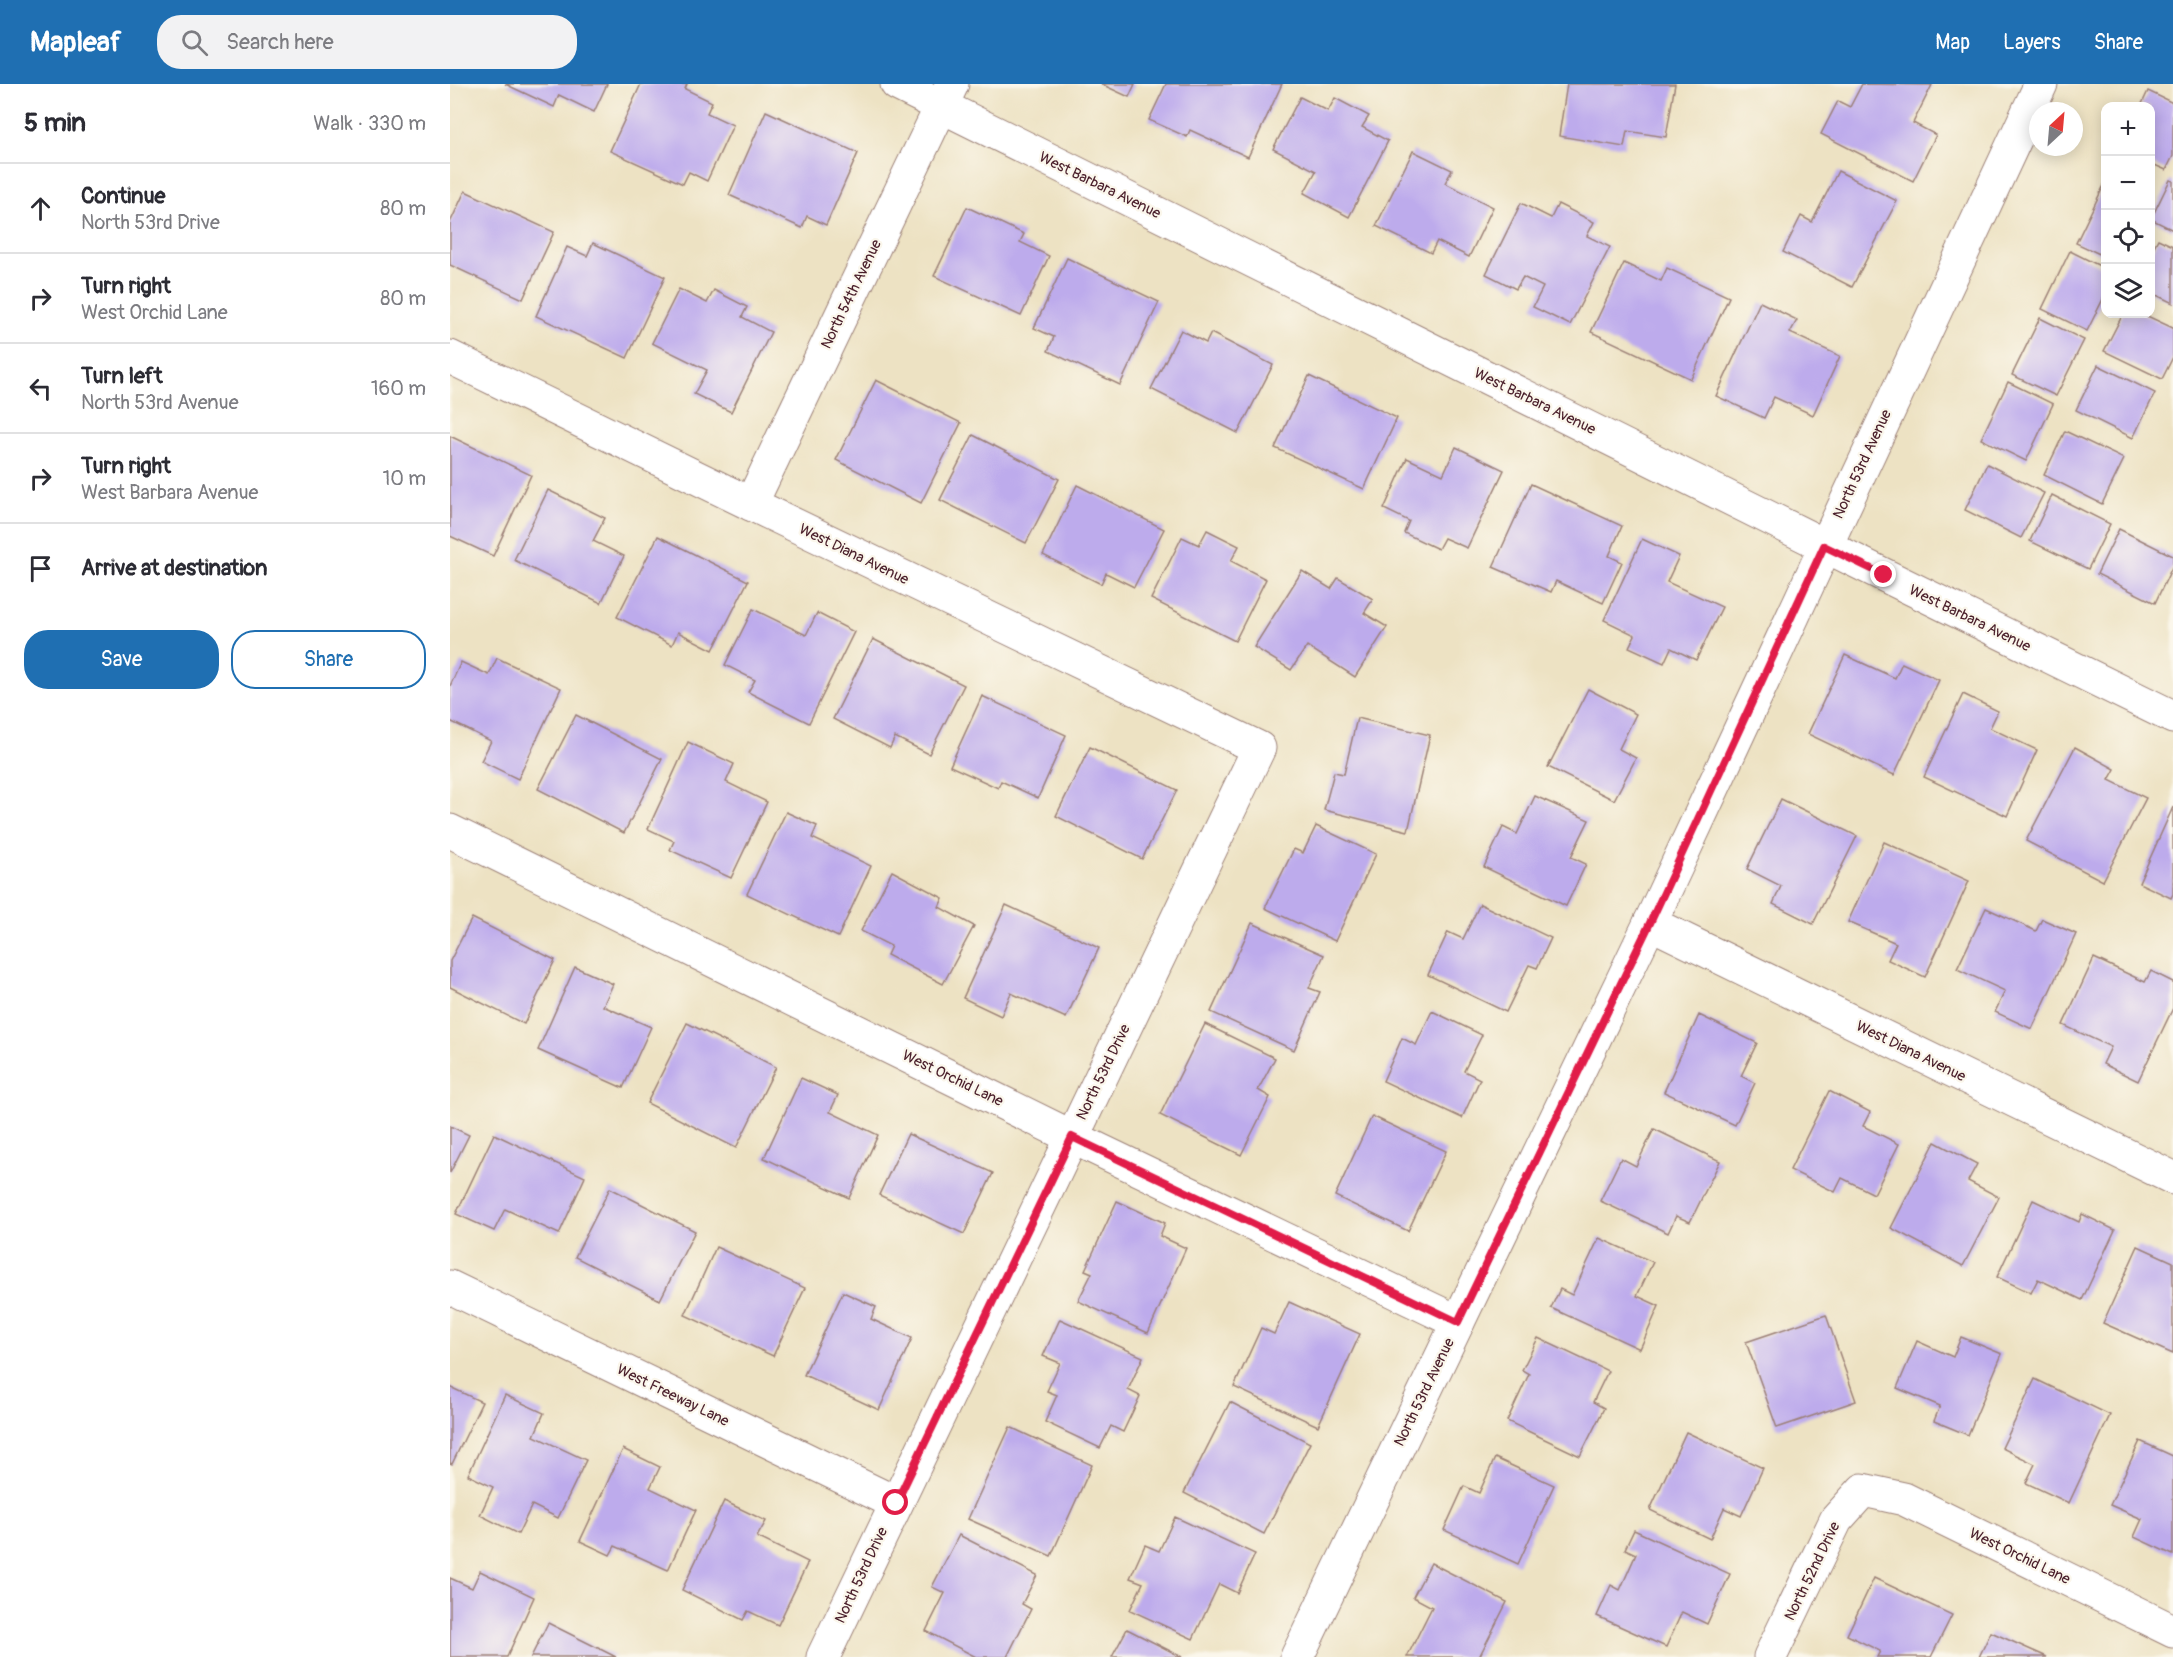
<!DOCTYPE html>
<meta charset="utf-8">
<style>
:root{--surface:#fff;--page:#f2f2f3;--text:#2b2b33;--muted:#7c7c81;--line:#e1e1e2;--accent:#1f6fb2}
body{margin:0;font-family:Pangolin,sans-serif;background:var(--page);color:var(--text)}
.controls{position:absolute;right:18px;top:18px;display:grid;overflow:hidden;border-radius:12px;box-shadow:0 3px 15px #0003}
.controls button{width:54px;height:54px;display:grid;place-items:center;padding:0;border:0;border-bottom:2px solid var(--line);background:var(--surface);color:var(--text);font:30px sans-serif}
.compass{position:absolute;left:1579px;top:18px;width:54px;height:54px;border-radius:50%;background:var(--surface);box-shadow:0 3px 15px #0003;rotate:26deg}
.stop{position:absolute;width:18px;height:18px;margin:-14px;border:4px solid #e11d48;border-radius:50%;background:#fff}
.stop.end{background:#e11d48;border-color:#fff;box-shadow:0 2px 6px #0008}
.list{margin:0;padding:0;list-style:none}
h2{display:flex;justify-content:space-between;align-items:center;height:78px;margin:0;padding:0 24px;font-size:26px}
h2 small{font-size:20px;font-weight:400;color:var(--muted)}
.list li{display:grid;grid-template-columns:39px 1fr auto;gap:18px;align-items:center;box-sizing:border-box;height:90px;padding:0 24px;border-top:2px solid var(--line)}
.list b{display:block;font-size:22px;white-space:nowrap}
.list p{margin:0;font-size:20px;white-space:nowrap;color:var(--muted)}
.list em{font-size:20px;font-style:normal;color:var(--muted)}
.actions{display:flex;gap:12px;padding:18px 24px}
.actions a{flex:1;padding:14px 0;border:2px solid var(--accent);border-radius:24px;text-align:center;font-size:21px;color:var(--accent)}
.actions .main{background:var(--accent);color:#fff}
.icon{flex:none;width:33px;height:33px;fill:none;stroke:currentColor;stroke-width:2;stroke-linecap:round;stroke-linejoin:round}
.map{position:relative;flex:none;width:1723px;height:1573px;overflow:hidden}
header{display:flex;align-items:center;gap:36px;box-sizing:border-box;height:84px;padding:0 30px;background:var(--accent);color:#fff}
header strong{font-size:28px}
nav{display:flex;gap:33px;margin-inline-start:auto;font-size:21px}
.search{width:420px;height:54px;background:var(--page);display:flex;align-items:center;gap:15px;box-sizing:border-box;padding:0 21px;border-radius:24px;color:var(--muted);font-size:22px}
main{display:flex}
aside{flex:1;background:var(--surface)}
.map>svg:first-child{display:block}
.building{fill:#bdabec}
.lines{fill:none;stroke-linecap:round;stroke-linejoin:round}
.street-casing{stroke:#9c8077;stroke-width:35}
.secondary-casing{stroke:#9c8077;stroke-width:35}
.street{stroke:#fff;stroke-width:33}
.secondary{stroke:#fff;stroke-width:33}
.route{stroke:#e11d48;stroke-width:8}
.labels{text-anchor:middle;stroke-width:4.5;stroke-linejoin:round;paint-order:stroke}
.street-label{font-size:15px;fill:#4a1f2b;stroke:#fbf7ec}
</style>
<header>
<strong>Mapleaf</strong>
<div class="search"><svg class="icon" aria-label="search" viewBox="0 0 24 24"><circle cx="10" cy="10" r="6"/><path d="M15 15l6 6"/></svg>Search here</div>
<nav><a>Map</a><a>Layers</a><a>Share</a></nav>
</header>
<main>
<aside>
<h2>5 min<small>Walk · 330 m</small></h2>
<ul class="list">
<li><svg class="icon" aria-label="ahead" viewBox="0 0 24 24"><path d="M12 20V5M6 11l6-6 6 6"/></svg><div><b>Continue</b><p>North 53rd Drive</p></div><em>80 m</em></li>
<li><svg class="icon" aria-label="right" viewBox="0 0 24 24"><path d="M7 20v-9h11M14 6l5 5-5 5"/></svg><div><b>Turn right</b><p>West Orchid Lane</p></div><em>80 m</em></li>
<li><svg class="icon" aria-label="left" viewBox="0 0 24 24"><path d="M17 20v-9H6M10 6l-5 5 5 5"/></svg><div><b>Turn left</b><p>North 53rd Avenue</p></div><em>160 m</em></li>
<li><svg class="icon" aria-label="right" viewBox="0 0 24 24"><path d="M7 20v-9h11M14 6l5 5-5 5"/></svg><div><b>Turn right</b><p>West Barbara Avenue</p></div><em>10 m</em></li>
<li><svg class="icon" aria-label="arrive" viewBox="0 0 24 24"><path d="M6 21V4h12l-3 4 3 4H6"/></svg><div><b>Arrive at destination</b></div></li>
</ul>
<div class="actions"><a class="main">Save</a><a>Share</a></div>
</aside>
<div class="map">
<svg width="1723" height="1573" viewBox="0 0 1723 1573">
<rect width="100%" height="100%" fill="#fbf7ec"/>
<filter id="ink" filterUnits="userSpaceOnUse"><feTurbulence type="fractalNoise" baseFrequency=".0167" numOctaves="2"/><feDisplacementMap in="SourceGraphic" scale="12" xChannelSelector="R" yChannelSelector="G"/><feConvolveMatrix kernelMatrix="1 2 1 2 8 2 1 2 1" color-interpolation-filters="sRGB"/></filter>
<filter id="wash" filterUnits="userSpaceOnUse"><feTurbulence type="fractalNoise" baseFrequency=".008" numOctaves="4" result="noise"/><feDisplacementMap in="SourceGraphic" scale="24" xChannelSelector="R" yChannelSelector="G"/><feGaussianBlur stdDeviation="1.35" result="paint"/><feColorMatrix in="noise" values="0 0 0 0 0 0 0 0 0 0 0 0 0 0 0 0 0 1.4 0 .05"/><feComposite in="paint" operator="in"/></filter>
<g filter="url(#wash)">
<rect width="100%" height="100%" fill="#ede2c3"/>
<g id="blocks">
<g class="building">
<polygon points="55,0 157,0 144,28 109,11 104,23"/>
<polygon points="191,0 237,0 235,5 262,18 257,29 283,41 257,97 239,88 233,100 160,67"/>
<polygon points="651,0 685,0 679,13"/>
<polygon points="716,0 832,0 798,73 740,46 737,53 699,36"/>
<polygon points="1117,0 1225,0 1216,53 1177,47 1174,63 1109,52"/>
<polygon points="1412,0 1482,1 1463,39 1486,51 1463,97 1371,50 1388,17 1400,23"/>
<polygon points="1698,7 1723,19 1723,72 1716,86 1700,79 1700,22 1691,22"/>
<polygon points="850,13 878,27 885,14 919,32 912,43 938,57 899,133 854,109 866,87 823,65"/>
<polygon points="316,27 408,69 376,141 357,132 352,144 279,111"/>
<polygon points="963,67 1002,86 995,99 1043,123 1019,173 987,157 981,169 926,142"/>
<polygon points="1388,87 1447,117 1402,203 1333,168 1351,132 1362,138"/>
<polygon points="1720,96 1723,97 1723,146 1701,135"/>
<polygon points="1656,97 1656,173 1626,159"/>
<polygon points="15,107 104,148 73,215 0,181 0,139"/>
<polygon points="1071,119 1101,134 1108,120 1144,138 1137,152 1160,163 1120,241 1083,223 1093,203 1073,193 1066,205 1036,190"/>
<polygon points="517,123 574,150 570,158 599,172 571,232 484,192"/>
<polygon points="1708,155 1723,162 1723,219 1700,208 1700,170"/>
<polygon points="143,159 215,193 177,274 86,232 117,163 137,172"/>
<polygon points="1620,167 1656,185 1656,209 1637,247 1592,225"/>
<polygon points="617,174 709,218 670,301 598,267 604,253 584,244"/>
<polygon points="1174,179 1211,197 1217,184 1279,213 1241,295 1141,248"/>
<polygon points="229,205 257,219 264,206 297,223 292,233 321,248 281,328 244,310 257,286 202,259"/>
<polygon points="1310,218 1347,236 1340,249 1390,272 1363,331 1324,313 1314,334 1266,312"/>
<polygon points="1673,230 1693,230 1723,244 1723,273 1712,295 1654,267"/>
<polygon points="1590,234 1634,256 1606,312 1562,291"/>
<polygon points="731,246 756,259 761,249 823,281 788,349 701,305"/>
<polygon points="1648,281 1705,309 1683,354 1626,326"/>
<polygon points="859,292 947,334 914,405 825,364"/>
<polygon points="426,296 511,339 471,419 386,376"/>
<polygon points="1558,298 1603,320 1576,377 1531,355"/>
<polygon points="1615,347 1674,375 1652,420 1594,391"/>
<polygon points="523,351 609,395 576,459 490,416"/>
<polygon points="0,352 81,391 43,472 0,452"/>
<polygon points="1006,363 1054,386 1017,464 994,454 988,465 954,449 959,437 934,425 957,374 993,391"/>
<polygon points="1537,380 1594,409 1571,454 1515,426"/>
<polygon points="1081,400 1172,442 1159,472 1172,478 1153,519 1106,497 1101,508 1043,483"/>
<polygon points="627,401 714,445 684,503 656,489 651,500 593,471"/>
<polygon points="98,406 155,434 143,457 174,472 151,519 64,476"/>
<polygon points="1602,411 1660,440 1638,485 1580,457"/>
<polygon points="1669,445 1723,472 1723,481 1705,519 1647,490"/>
<polygon points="757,446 789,462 781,477 816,495 785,557 701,515 732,453 749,461"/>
<polygon points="208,452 298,497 263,566 228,548 222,561 167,533"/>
<polygon points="1192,455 1229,472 1217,498 1272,523 1246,576 1221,564 1214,579 1179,563 1185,551 1154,536"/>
<polygon points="852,487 881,505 888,494 923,515 914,529 937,543 905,593 857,562 841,586 804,563"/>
<polygon points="303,525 356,551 367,529 404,548 359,639 298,608 305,596 275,581"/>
<polygon points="423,555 514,601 479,670 445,653 440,664 383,635"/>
<polygon points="1395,571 1445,594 1452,579 1489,596 1444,691 1358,650"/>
<polygon points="47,574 111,604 68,695 31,677 41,657 0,637 0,602 11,578 39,591"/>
<polygon points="1138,605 1186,630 1169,665 1186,674 1164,716 1098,683"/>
<polygon points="1513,610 1548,627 1540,644 1587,666 1557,732 1474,693"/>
<polygon points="532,612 616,651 588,714 551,697 548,704 500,682"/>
<polygon points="126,631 212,675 174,749 88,705"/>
<polygon points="907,634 980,651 958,747 874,726 884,688 894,690"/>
<polygon points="238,658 284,680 276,698 317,718 281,794 220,766 224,757 198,745"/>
<polygon points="640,663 727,706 692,775 606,732"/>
<polygon points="1625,663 1665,685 1659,696 1696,714 1653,797 1576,757"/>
<polygon points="1085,712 1139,736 1121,773 1136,780 1116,822 1034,783 1053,743 1067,750"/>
<polygon points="1331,715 1407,752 1363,840 1323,820 1331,802 1297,785"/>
<polygon points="1723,723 1723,810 1721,814 1689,799"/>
<polygon points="336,728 367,742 362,754 421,782 388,853 297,810"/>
<polygon points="866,742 926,770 885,857 815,824 844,765 853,769"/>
<polygon points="1434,758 1519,797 1475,893 1438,876 1446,859 1398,838"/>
<polygon points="442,787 493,814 489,823 524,842 493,900 437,871 441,862 411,847"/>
<polygon points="1030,820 1101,854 1087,884 1079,881 1056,928 978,891 998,848 1013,855"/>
<polygon points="556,821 649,864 616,934 561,909 551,932 513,914"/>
<polygon points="1536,824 1586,847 1592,835 1626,850 1582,945 1545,928 1555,907 1507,885"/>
<polygon points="22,834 105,876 74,940 0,903 0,877"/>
<polygon points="802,839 874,871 859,904 870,908 844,966 761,928"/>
<polygon points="1644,874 1695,898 1701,887 1723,898 1723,924 1688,997 1653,980 1661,963 1613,941"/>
<polygon points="125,883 163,900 153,922 201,943 173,1004 88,966"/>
<polygon points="982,927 1032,951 1014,987 1030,995 1012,1034 933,997 952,954 966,961"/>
<polygon points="1249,931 1307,959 1291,992 1305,999 1285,1041 1214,1008"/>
<polygon points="237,939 326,983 286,1064 197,1019"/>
<polygon points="755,940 825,974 808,1006 820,1013 791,1071 710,1031"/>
<polygon points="351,994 388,1011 380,1028 428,1051 399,1114 314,1074"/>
<polygon points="1379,1007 1420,1028 1413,1042 1449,1060 1424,1110 1392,1094 1385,1108 1340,1086"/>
<polygon points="922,1032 996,1067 958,1147 885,1112"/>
<polygon points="0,1042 19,1051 0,1089"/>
<polygon points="1204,1045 1270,1077 1240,1138 1226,1132 1218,1149 1150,1117 1171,1074 1186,1082"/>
<polygon points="44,1050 135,1093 109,1150 55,1125 44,1147 6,1130"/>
<polygon points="458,1050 543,1089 514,1150 429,1111"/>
<polygon points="1485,1058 1527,1080 1518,1097 1549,1113 1513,1182 1441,1144"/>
<polygon points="160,1104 245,1147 210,1216 125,1173"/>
<polygon points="1583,1116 1629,1138 1632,1130 1665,1146 1632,1216 1588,1195 1581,1209 1547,1193"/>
<polygon points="667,1117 715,1139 710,1152 736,1164 698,1249 628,1217 642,1189 635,1186"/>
<polygon points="1149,1154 1203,1178 1187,1212 1209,1222 1190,1265 1101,1224 1110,1205 1122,1211"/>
<polygon points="1688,1162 1723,1178 1723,1270 1653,1239"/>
<polygon points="266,1163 355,1204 323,1272 235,1231"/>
<polygon points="393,1208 426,1223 421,1235 462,1254 429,1326 354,1291"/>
<polygon points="839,1218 910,1250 868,1342 784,1303 811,1244 824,1250"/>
<polygon points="1376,1231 1406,1317 1327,1344 1296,1258"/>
<polygon points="610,1235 693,1273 678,1306 690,1312 673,1348 661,1342 650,1364 595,1338 607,1311 597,1307 610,1279 593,1272"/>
<polygon points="1511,1253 1552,1270 1518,1351 1484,1337 1490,1322 1447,1304 1467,1257 1503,1273"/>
<polygon points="1088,1254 1158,1287 1143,1318 1154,1324 1130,1372 1057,1337 1079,1290 1072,1286"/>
<polygon points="1585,1295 1660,1331 1619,1419 1576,1399 1585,1380 1552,1364"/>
<polygon points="0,1303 32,1318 2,1380 0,1379"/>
<polygon points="55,1311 94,1329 84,1352 136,1376 108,1434 82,1421 68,1450 30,1431 43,1403 18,1391"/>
<polygon points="780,1318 860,1359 814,1450 734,1409"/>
<polygon points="560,1343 642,1381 601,1472 518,1435"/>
<polygon points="1236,1348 1313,1384 1291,1432 1274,1424 1260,1455 1200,1426"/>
<polygon points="1690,1357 1723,1372 1723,1471 1684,1453 1692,1435 1660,1421"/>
<polygon points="173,1365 210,1383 200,1404 246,1426 218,1486 165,1462 160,1471 130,1457"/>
<polygon points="1045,1374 1104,1401 1068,1480 994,1446 1014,1402 1029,1409"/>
<polygon points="274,1417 316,1437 307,1453 358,1478 328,1541 298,1527 293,1536 232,1506"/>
<polygon points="725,1433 805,1470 787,1509 769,1500 743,1555 680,1526 693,1499 680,1494 695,1461 709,1467"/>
<polygon points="1184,1446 1280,1490 1257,1540 1232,1528 1216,1563 1147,1532 1161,1501 1170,1506 1186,1470 1175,1465"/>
<polygon points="509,1451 587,1491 572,1520 581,1525 557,1573 526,1573 476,1547 495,1509 482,1503"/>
<polygon points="981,1479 1057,1518 1029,1573 957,1573 982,1523 963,1513"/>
<polygon points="30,1487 84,1513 57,1573 0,1573 0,1494 22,1504"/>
<polygon points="1424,1494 1502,1531 1481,1573 1427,1573 1430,1567 1397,1551"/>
<polygon points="98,1539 166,1573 81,1573"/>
<polygon points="677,1545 732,1573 662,1573"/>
<polygon points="1541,1548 1597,1573 1529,1573"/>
</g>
</g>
</g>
<g filter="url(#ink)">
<use href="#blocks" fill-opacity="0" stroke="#9c8077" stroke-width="1.5"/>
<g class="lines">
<g class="street-casing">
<g id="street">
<polyline points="447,0 1434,491 1723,633"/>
<polyline points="0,273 301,420 809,664 373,1573"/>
<polyline points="301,420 502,0"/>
<polyline points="0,747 622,1053 1008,1238"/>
<polyline points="1200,839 1723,1094"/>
<polyline points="0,1203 446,1419"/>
<polyline points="1320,1573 1386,1436 1413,1406 1454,1415 1723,1547"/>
</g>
</g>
<g class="secondary-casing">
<polyline id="secondary" points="847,1573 1200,839 1591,0"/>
</g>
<use href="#street" class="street"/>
<use href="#secondary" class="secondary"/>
</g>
</g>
<g class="lines" filter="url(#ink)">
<polyline class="route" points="446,1419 622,1053 1008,1238 1200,839 1374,462 1434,491"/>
</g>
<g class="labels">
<g class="street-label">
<text transform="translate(650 101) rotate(26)" y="5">West Barbara Avenue</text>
<text transform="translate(401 210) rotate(-64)" y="5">North 54th Avenue</text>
<text transform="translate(1085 317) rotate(26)" y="5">West Barbara Avenue</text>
<text transform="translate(1412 380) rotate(-65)" y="5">North 53rd Avenue</text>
<text transform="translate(404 470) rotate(26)" y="5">West Diana Avenue</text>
<text transform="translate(1520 534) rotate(26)" y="5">West Barbara Avenue</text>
<text transform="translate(1461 967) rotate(26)" y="5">West Diana Avenue</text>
<text transform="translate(653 988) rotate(-64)" y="5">North 53rd Drive</text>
<text transform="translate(503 994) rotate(26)" y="5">West Orchid Lane</text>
<text transform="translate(974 1308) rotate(-64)" y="5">North 53rd Avenue</text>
<text transform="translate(223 1311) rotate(26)" y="5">West Freeway Lane</text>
<text transform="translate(1570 1472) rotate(26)" y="5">West Orchid Lane</text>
<text transform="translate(1362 1487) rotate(-64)" y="5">North 52nd Drive</text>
<text transform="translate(411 1491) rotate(-65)" y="5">North 53rd Drive</text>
</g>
</g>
</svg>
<div class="controls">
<button>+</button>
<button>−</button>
<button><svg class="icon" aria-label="locate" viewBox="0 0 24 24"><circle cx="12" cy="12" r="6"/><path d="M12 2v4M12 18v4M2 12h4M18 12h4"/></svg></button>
<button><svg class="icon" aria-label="layers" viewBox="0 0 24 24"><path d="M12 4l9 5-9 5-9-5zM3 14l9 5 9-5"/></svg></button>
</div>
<svg class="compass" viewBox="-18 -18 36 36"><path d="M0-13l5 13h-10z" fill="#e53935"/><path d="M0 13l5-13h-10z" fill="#7c7c81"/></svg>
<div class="stop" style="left:446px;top:1419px"></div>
<div class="stop end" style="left:1434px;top:491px"></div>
</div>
</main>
